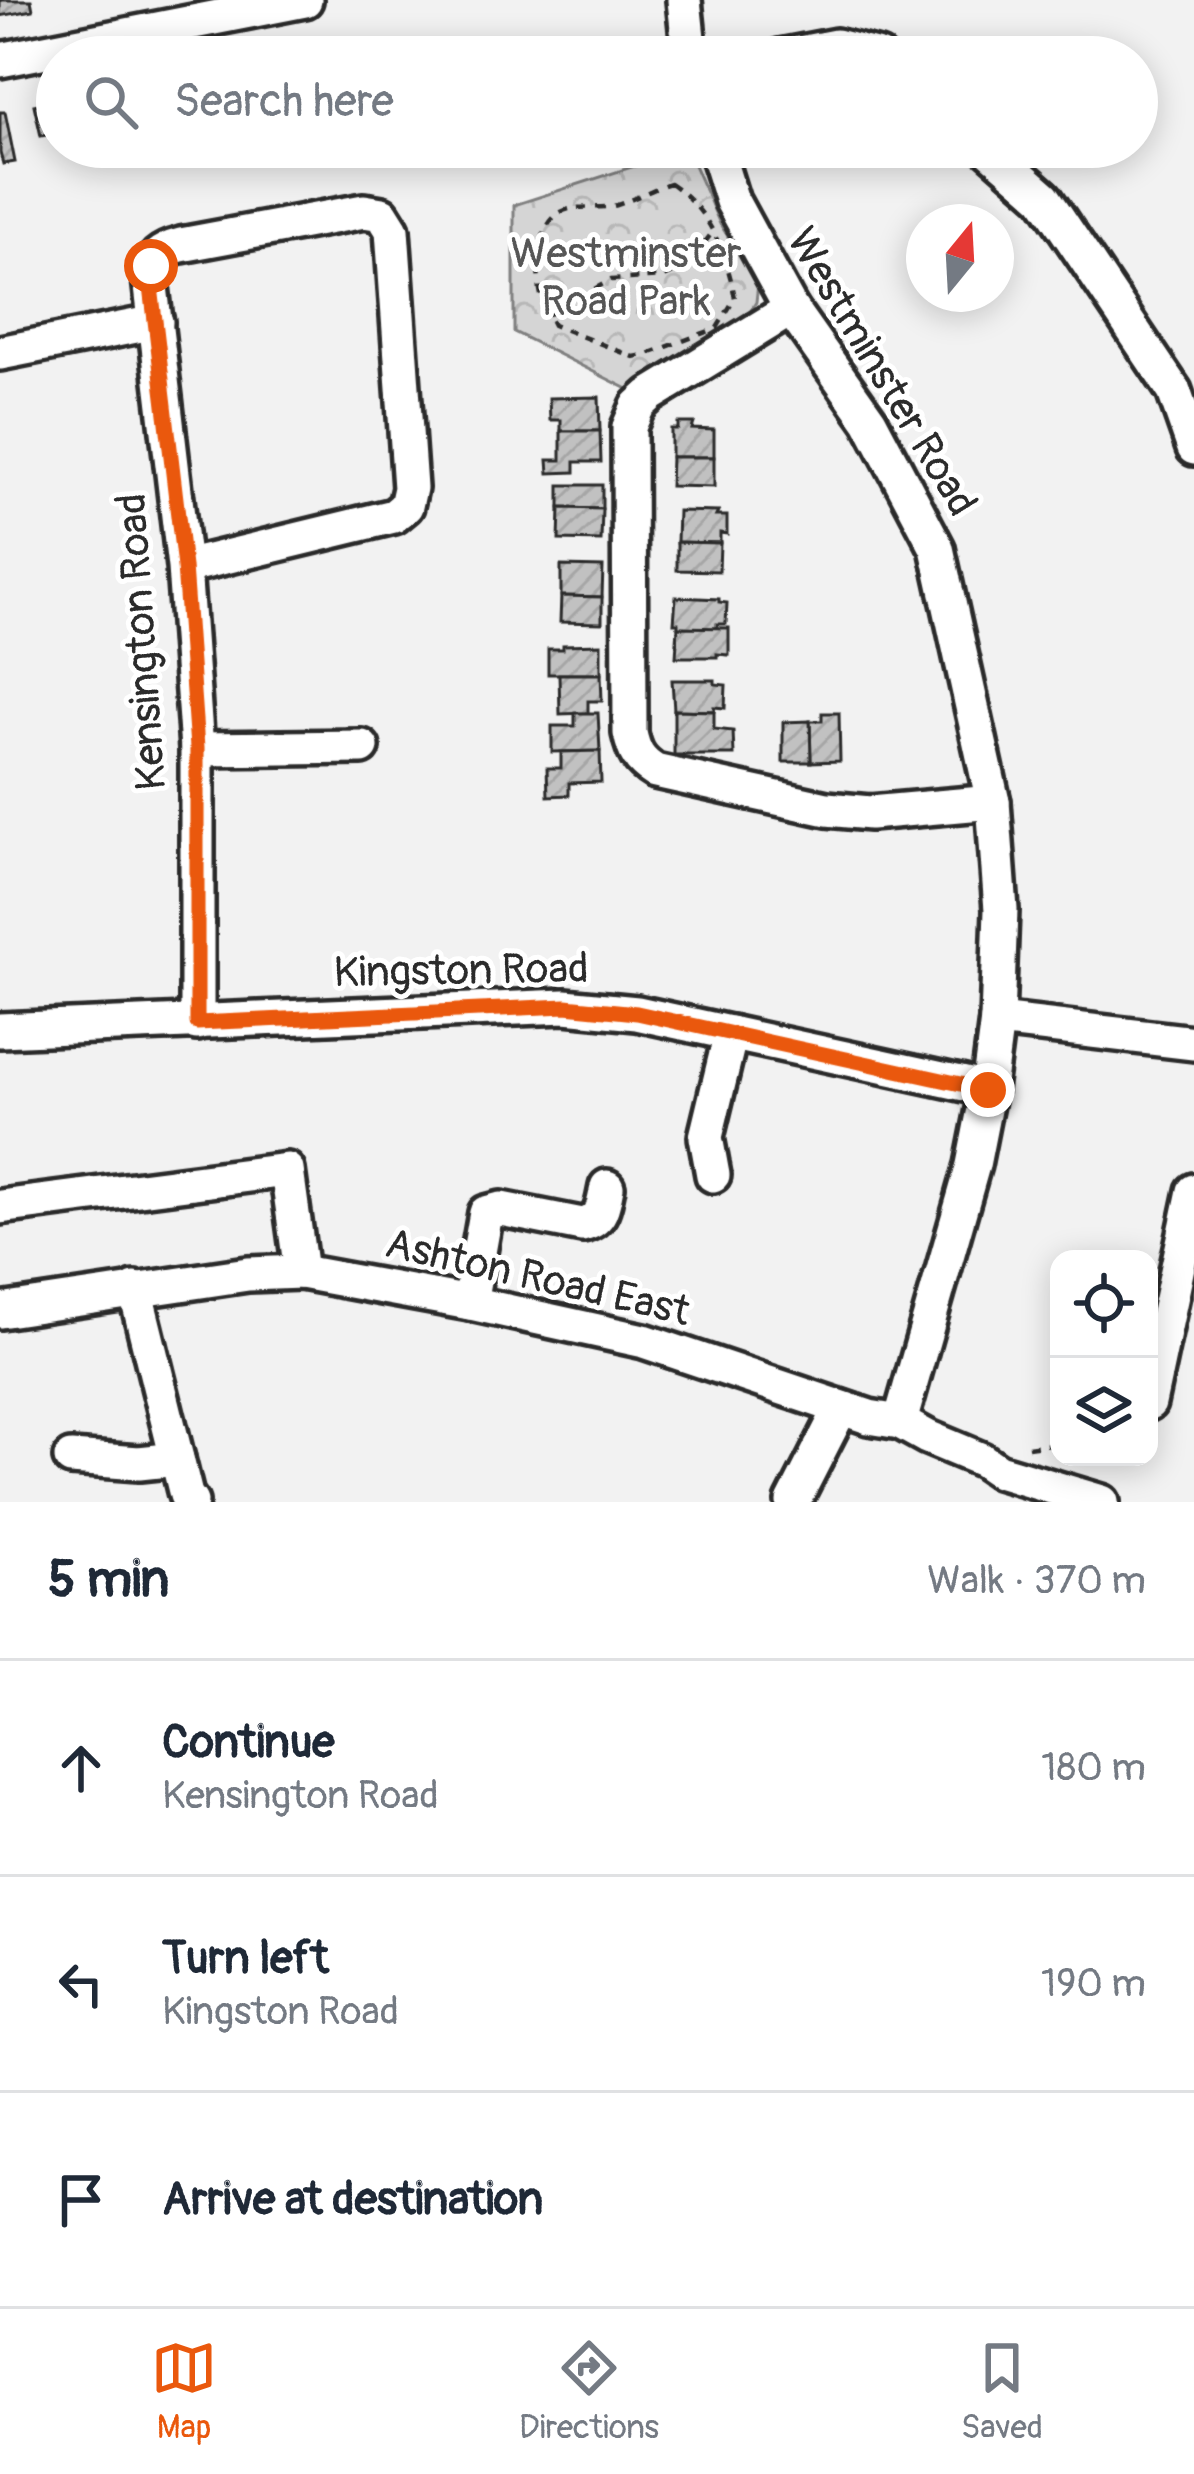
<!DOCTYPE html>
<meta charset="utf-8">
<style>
:root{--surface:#fff;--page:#f2f2f3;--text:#1f2937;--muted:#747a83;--line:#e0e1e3;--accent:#ea580c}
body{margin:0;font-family:Pangolin,sans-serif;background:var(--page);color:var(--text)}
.controls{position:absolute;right:36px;bottom:36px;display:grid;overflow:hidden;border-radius:24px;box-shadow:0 6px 30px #0003}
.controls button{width:108px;height:108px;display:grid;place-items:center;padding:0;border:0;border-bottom:3px solid var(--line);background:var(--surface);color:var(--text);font:60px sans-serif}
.compass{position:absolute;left:906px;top:204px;width:108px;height:108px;border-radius:50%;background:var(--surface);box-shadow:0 6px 30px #0003;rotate:18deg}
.stop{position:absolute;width:36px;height:36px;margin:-27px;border:9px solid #ea580c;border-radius:50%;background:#fff}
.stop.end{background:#ea580c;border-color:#fff;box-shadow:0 3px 12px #0008}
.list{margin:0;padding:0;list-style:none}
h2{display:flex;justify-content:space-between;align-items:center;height:156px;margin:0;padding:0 48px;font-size:51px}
h2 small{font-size:39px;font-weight:400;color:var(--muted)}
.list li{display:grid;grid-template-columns:78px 1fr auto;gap:36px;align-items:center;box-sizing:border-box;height:216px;padding:0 48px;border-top:3px solid var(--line)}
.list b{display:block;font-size:45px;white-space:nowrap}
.list p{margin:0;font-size:39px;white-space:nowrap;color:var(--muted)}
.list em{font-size:39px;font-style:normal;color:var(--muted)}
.icon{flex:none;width:66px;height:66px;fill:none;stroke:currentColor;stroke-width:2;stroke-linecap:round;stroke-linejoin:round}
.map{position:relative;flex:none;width:1194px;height:1502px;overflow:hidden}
.search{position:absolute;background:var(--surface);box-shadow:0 6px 30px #0003;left:36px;right:36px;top:36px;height:132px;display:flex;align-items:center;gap:30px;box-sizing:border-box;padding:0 42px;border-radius:66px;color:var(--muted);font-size:45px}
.sheet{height:804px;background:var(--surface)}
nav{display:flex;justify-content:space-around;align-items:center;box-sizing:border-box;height:168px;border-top:3px solid var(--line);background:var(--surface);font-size:33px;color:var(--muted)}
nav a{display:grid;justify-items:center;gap:6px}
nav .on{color:var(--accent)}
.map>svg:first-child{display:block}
.park{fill:url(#park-crowns);stroke:#808080;stroke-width:3}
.building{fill:url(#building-hatch);stroke:#2b2b2b;stroke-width:3}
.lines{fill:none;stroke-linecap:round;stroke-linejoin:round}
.minor-casing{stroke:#2b2b2b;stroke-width:42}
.path{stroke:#2b2b2b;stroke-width:4.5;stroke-dasharray:9 9;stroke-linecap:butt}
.minor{stroke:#fff;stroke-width:33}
.route{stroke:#ea580c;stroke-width:15}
.labels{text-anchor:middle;stroke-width:10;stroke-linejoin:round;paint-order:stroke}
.park-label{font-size:42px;fill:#565656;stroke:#fff}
.street-label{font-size:42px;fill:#2b2b2b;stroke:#fff}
</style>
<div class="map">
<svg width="1194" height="1502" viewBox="0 0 1194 1502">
<defs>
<pattern id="park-crowns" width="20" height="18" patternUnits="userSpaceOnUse" patternTransform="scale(3)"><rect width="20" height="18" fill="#d5d5d5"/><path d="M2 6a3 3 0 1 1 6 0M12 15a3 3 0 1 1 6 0" fill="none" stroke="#b7b7b7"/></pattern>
<pattern id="building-hatch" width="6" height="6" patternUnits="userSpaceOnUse" patternTransform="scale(3)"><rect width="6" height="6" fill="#c1c1c1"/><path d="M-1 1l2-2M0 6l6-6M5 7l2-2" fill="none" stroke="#a6a6a6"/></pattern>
</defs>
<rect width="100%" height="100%" fill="#f2f2f2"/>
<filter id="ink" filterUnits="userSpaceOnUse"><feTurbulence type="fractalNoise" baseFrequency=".00833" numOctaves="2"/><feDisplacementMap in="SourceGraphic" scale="24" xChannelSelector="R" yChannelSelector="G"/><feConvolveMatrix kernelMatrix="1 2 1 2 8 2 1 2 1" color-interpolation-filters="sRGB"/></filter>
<g filter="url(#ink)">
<polygon class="park" points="687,149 720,224 758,283 756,302 747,317 634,392 514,332 514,205"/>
<g class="building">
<polygon points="0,0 31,0 33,10 0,16"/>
<polygon points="57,100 57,133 41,136 34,105"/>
<polygon points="0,112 5,112 15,162 3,164 0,153"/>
<polygon points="599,397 600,431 561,431 561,420 550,420 549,398"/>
<polygon points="678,423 694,423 692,429 714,430 714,457 671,457 671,429 678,429"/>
<polygon points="561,431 600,431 601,462 575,462 575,472 549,473 548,460 561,460"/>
<polygon points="671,457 714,457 714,487 670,486"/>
<polygon points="560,485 602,485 602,509 560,508"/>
<polygon points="560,508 602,509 601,541 559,540"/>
<polygon points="678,511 718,512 716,516 727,516 727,534 720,533 720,543 677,542"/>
<polygon points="677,542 720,543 719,571 677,570"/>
<polygon points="561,566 603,567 602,597 561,596"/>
<polygon points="561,596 602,597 602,623 560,622"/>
<polygon points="676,597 719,599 719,602 727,603 726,624 717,624 717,629 678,627 678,623 674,623"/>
<polygon points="678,627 729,628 729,655 717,654 717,657 676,657"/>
<polygon points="601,644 601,674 548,674 548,649 563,649 563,645"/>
<polygon points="559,674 601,674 602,701 588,701 588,713 560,714"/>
<polygon points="672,680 715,680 715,684 726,685 725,708 714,707 714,711 674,710"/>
<polygon points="674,710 714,711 714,729 733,731 734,755 674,755"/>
<polygon points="575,713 598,713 600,751 552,752 552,726 575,726"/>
<polygon points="822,713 839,713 840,761 811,762 810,721 822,721"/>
<polygon points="810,721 811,762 783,762 783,722"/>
<polygon points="600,751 601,782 569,783 569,795 548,796 547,768 561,768 561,752"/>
</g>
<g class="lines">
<g class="minor-casing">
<g id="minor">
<polyline points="684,0 690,57"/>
<polyline points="779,57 836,46 879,57"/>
<polyline points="0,60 305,0"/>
<polyline points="715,147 732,201 791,309 870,421 937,548 993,802 1001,910 997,1020 988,1089 973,1165 900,1422"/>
<polyline points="987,147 1044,197 1174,391 1194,448"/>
<path d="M 791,309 L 650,395 L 638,406 L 629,427 L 630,733 C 634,752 639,761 655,771 L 827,809 L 870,813 L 993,802"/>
<polyline points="0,353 156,322"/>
<path d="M 184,567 L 394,516 L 406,506 L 410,488 L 392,230 L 382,214 L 364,211 L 181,245 C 161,250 151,256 150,278 L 184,567 L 197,749 L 197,1023"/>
<polyline points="197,749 362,747"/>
<polyline points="997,1020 1194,1043"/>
<polyline points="0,1030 565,1006 637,1013 988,1089"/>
<polyline points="713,1175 706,1137 731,1033"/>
<polyline points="0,1207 287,1170 301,1272"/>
<polyline points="135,1289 186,1495 191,1502"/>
<path d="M 470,1303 L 486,1213 L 501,1209 L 582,1225 C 603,1221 603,1205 607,1187"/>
<polyline points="0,1311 248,1274 301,1272 470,1303 644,1341 869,1417 900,1422 927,1437 982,1460 998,1471 1102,1502"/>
<polyline points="1149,1403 1194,1191"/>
<polyline points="71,1458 139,1463 177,1459"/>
<polyline points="793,1502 841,1408"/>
</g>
</g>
<g class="path">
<path d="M 670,183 C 710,210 726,253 735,298 L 717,328 L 648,354 L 634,357 L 553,325 C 549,317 544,308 542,299 C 535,274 536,226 561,212 C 577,204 600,210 617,205 C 635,199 652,189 670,183 Z"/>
<polyline points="548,314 571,307 592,290 611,280 664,277 685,268 712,233"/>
<polyline points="1028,1447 1059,1443"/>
</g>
<use href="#minor" class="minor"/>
</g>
</g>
<g class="lines" filter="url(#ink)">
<polyline class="route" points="151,266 150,278 184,567 197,748 197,1023 566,1006 637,1013 988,1090"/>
</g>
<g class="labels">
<g class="park-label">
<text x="626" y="267">Westminster<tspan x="626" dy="48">Road Park</tspan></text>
</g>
<g class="street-label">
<text transform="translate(883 371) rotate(59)" y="15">Westminster Road</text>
<text transform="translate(140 642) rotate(-94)" y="15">Kensington Road</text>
<text transform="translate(461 969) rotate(-1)" y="15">Kingston Road</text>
<text transform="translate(538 1276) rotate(13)" y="15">Ashton Road East</text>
</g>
</g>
</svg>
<div class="controls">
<button><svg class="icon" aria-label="locate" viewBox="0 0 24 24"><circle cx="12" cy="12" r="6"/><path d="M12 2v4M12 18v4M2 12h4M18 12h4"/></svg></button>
<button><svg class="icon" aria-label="layers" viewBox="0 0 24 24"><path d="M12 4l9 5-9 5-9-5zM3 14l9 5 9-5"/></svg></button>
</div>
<svg class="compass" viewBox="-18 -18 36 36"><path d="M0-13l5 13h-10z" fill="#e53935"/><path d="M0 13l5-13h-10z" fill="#747a83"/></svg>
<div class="stop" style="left:151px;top:266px"></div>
<div class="stop end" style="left:988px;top:1090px"></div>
<div class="search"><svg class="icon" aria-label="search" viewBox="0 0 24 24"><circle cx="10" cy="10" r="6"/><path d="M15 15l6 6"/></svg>Search here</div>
</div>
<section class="sheet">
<h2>5 min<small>Walk · 370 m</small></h2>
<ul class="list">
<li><svg class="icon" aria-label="ahead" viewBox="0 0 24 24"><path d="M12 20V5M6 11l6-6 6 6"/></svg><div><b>Continue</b><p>Kensington Road</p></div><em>180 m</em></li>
<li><svg class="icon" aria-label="left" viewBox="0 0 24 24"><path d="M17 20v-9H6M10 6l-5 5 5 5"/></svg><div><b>Turn left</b><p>Kingston Road</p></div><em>190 m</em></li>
<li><svg class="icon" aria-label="arrive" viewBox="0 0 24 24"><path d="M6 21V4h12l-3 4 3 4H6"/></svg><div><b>Arrive at destination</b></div></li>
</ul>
</section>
<nav>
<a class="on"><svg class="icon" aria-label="map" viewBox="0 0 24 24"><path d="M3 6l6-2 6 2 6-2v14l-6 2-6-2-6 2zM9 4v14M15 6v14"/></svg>Map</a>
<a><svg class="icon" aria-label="directions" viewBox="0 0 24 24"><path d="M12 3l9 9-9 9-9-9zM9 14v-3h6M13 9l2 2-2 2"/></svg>Directions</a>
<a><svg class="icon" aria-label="saved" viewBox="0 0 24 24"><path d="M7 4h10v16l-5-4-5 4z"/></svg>Saved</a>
</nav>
